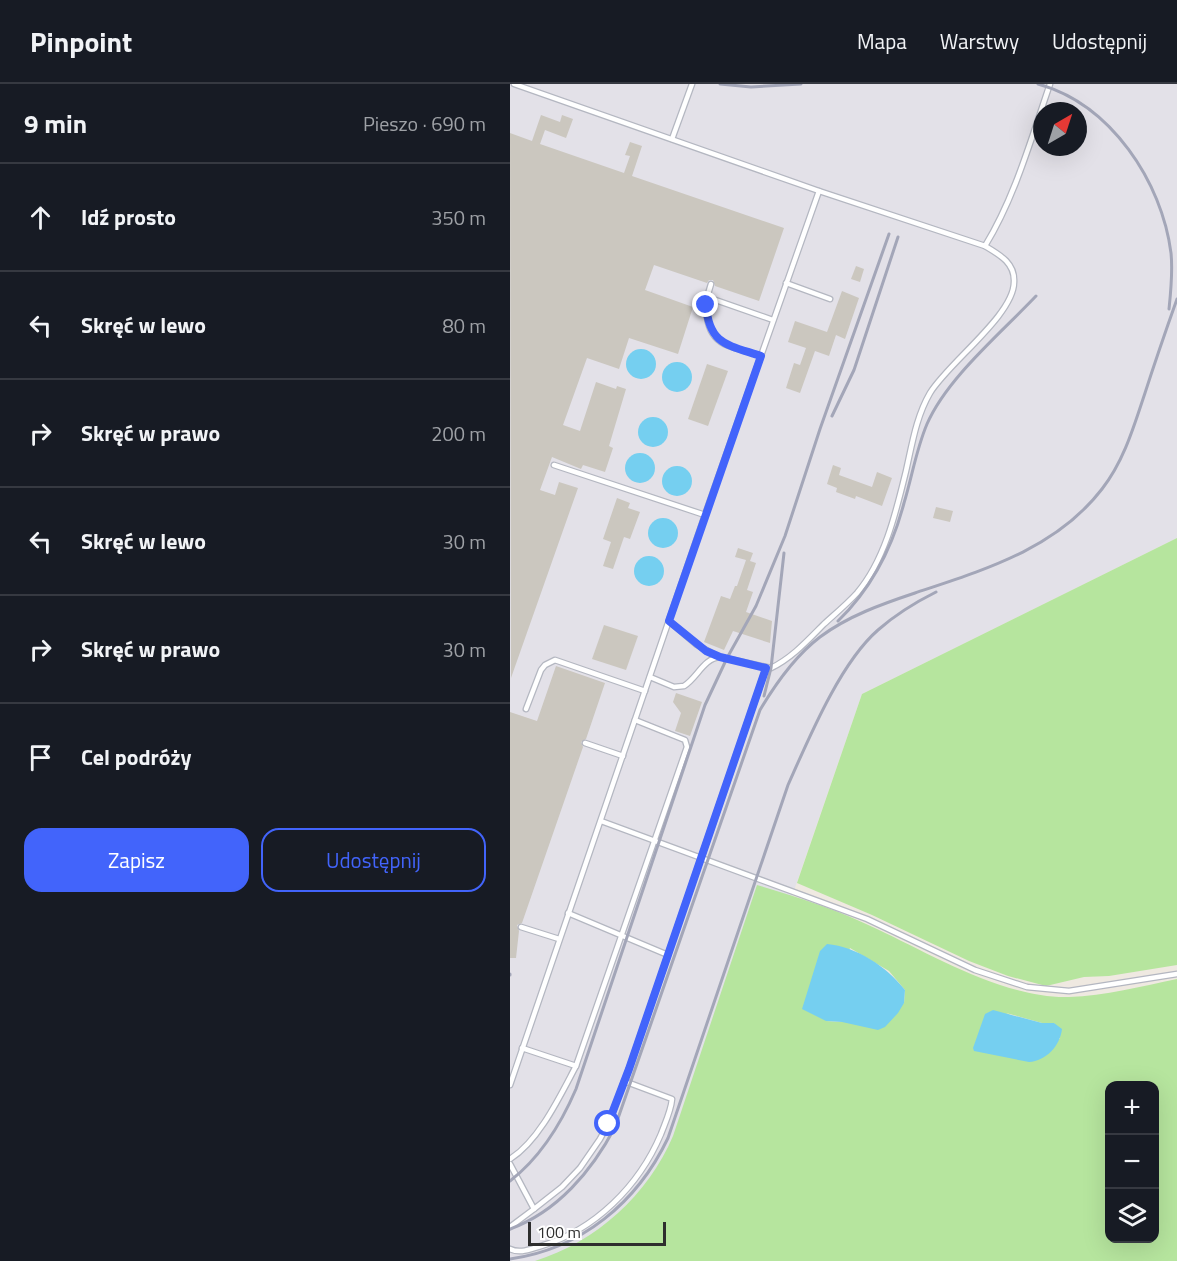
<!DOCTYPE html>
<html lang="pl">
<meta charset="utf-8">
<style>
:root{--surface:#171b24;--page:#242831;--text:#f1f3f6;--muted:#9ea1a6;--line:#363941;--accent:#4264fb}
body{margin:0;font-family:"Titillium Web",sans-serif;background:var(--page);color:var(--text)}
.controls{position:absolute;right:18px;bottom:18px;display:grid;overflow:hidden;border-radius:12px;box-shadow:0 6px 24px #0002}
.controls button{width:54px;height:54px;display:grid;place-items:center;padding:0;border:0;border-bottom:2px solid var(--line);background:var(--surface);color:var(--text);font:30px sans-serif}
.compass{position:absolute;left:523px;top:18px;width:54px;height:54px;border-radius:50%;background:var(--surface);box-shadow:0 6px 24px #0002;rotate:39deg}
.scale{position:absolute;left:18px;bottom:15px;width:138px;box-sizing:border-box;padding-left:6px;border:3px solid #2e2e2e;border-top:0;font-size:16px;line-height:21px;white-space:nowrap;color:#2e2e2e;-webkit-text-stroke:4px #fff;paint-order:stroke}
.stop{position:absolute;width:18px;height:18px;margin:-14px;border:4px solid #4264fb;border-radius:50%;background:#fff}
.stop.end{background:#4264fb;border-color:#fff;box-shadow:0 2px 6px #0008}
.list{margin:0;padding:0;list-style:none}
h2{display:flex;justify-content:space-between;align-items:center;height:78px;margin:0;padding:0 24px;font-size:26px}
h2 small{font-size:20px;font-weight:400;color:var(--muted)}
.list li{display:grid;grid-template-columns:39px 1fr auto;gap:18px;align-items:center;box-sizing:border-box;height:108px;padding:0 24px;border-top:2px solid var(--line)}
.list b{display:block;font-size:22px;white-space:nowrap}
.list em{font-size:20px;font-style:normal;color:var(--muted)}
.actions{display:flex;gap:12px;padding:18px 24px}
.actions a{flex:1;padding:14px 0;border:2px solid var(--accent);border-radius:18px;text-align:center;font-size:21px;color:var(--accent)}
.actions .main{background:var(--accent);color:#fff}
.icon{flex:none;width:33px;height:33px;fill:none;stroke:currentColor;stroke-width:2;stroke-linecap:round;stroke-linejoin:round}
.map{position:relative;flex:none;width:667px;height:1177px;overflow:hidden}
header{display:flex;align-items:center;gap:36px;box-sizing:border-box;height:84px;padding:0 30px;background:var(--surface);border-bottom:2px solid var(--line)}
header strong{font-size:28px}
nav{display:flex;gap:33px;margin-inline-start:auto;font-size:21px}
main{display:flex}
aside{flex:1;background:var(--surface)}
.map>svg:first-child{display:block}
.industrial{fill:#e3e1e8;fill-rule:evenodd}
.green{fill:#b6e59e;fill-rule:evenodd}
.water{fill:#75cff0}
.building{fill:#cbc7bf}
.lines{fill:none;stroke-linecap:round;stroke-linejoin:round}
.service-casing{stroke:#b4b7c1;stroke-width:7}
.service{stroke:#fff;stroke-width:4.5}
.rail{stroke:#a3a6b8;stroke-width:3}
.route{stroke:#4264fb;stroke-width:8}
</style>
<header>
<strong>Pinpoint</strong>
<nav><a>Mapa</a><a>Warstwy</a><a>Udostępnij</a></nav>
</header>
<main>
<aside>
<h2>9 min<small>Pieszo · 690 m</small></h2>
<ul class="list">
<li><svg class="icon" aria-label="ahead" viewBox="0 0 24 24"><path d="M12 20V5M6 11l6-6 6 6"/></svg><div><b>Idź prosto</b></div><em>350 m</em></li>
<li><svg class="icon" aria-label="left" viewBox="0 0 24 24"><path d="M17 20v-9H6M10 6l-5 5 5 5"/></svg><div><b>Skręć w lewo</b></div><em>80 m</em></li>
<li><svg class="icon" aria-label="right" viewBox="0 0 24 24"><path d="M7 20v-9h11M14 6l5 5-5 5"/></svg><div><b>Skręć w prawo</b></div><em>200 m</em></li>
<li><svg class="icon" aria-label="left" viewBox="0 0 24 24"><path d="M17 20v-9H6M10 6l-5 5 5 5"/></svg><div><b>Skręć w lewo</b></div><em>30 m</em></li>
<li><svg class="icon" aria-label="right" viewBox="0 0 24 24"><path d="M7 20v-9h11M14 6l5 5-5 5"/></svg><div><b>Skręć w prawo</b></div><em>30 m</em></li>
<li><svg class="icon" aria-label="arrive" viewBox="0 0 24 24"><path d="M6 21V4h12l-3 4 3 4H6"/></svg><div><b>Cel podróży</b></div></li>
</ul>
<div class="actions"><a class="main">Zapisz</a><a>Udostępnij</a></div>
</aside>
<div class="map">
<svg width="667" height="1177" viewBox="0 0 667 1177">
<rect width="100%" height="100%" fill="#efe9e1"/>
<path class="industrial" d="M 0,0 L 667,0 L 667,454 L 352,610 L 156,1177 L 0,1177 ZM 532,27 L 568,27 L 568,63 L 532,63 Z"/>
<g class="green">
<polygon points="667,454 667,881 599,892 574,893 536,902 498,892 459,877 362,831 287,799 352,610"/>
<path d="M 247,801 C 288,813 328,826 367,845 C 422,871 496,915 559,913 C 595,912 632,902 667,895 L 667,1177 L 25,1177 C 86,1158 138,1111 163,1052 ZM 340,864 L 379,887 L 395,906 L 394,919 L 332,938 L 316,937 ZM 496,929 L 532,939 L 544,939 L 550,955 ZM 600,1002 L 644,1002 L 644,1154 L 600,1154 Z"/>
</g>
<g class="water">
<circle cx="131" cy="280" r="15"/>
<circle cx="167" cy="293" r="15"/>
<circle cx="143" cy="348" r="15"/>
<circle cx="130" cy="384" r="15"/>
<circle cx="167" cy="397" r="15"/>
<circle cx="153" cy="449" r="15"/>
<circle cx="139" cy="487" r="15"/>
<path d="M 317,860 C 347,863 376,882 395,906 L 394,919 L 388,929 L 375,943 L 368,946 L 332,938 L 316,937 L 292,925 L 310,867 Z"/>
<path d="M 483,926 L 532,939 L 544,939 L 552,945 C 550,962 536,977 519,978 L 464,967 L 463,964 L 475,930 Z"/>
</g>
<g class="building">
<polygon points="31,31 50,38 52,31 63,35 56,54 35,46 30,60 114,89 120,72 115,71 120,58 132,62 122,92 274,144 249,217 205,202 203,196 199,196 197,199 144,181 135,206 183,223 168,270 119,254 109,285 77,274 53,341 70,347 86,298 106,305 107,302 116,305 99,362 103,364 95,388 73,381 71,385 42,373 30,406 45,411 49,398 68,404 1,594 0,49 22,57"/>
<polygon points="346,182 354,185 350,198 341,195"/>
<polygon points="332,207 349,214 335,255 326,251 319,272 305,267 290,309 276,304 284,279 290,281 296,264 278,258 285,237 317,248"/>
<polygon points="197,280 218,287 198,342 178,335"/>
<polygon points="323,381 331,384 329,391 362,403 367,388 382,394 372,422 346,412 345,415 326,408 327,404 317,400"/>
<polygon points="107,414 120,419 118,424 130,428 120,455 114,453 103,485 93,482 101,458 93,455"/>
<polygon points="426,423 443,427 440,438 423,434"/>
<polygon points="228,464 243,469 240,477 246,479 237,506 243,508 236,528 262,537 260,559 223,547 214,566 194,558 211,512 220,515 225,502 227,502 236,476 225,473"/>
<polygon points="94,541 128,552 116,586 82,575"/>
<polygon points="46,582 95,599 76,655 71,658 73,663 12,839 7,841 9,847 6,874 0,874 0,628 27,637"/>
<polygon points="166,609 192,618 180,652 165,647 171,629 163,618"/>
</g>
<g class="lines">
<g class="service-casing">
<g id="service">
<path d="M 4,0 L 309,107 L 475,162 C 505,113 521,55 540,0"/>
<polyline points="162,55 182,0"/>
<polyline points="276,199 320,215"/>
<path d="M 201,200 C 194,220 193,249 214,260 C 226,265 239,268 251,272"/>
<polyline points="197,213 263,236"/>
<polyline points="44,381 195,431"/>
<polyline points="159,537 187,561 208,572"/>
<path d="M 140,593 L 164,603 L 174,602 C 187,594 194,574 210,573 L 261,584 C 282,574 298,556 314,540 C 325,530 337,520 347,509 C 375,476 386,428 396,387 C 402,361 406,333 420,309 C 438,279 504,231 504,198 C 505,179 490,171 475,162"/>
<polyline points="16,625 31,586 35,581 45,576 135,607"/>
<polyline points="75,659 113,672"/>
<polyline points="91,737 357,835 465,886 517,903 559,907 667,890"/>
<polyline points="58,829 158,871"/>
<polyline points="11,843 49,855"/>
<polyline points="12,964 66,982 177,663 175,656 125,636"/>
<polyline points="0,1001 196,428 309,107"/>
<path d="M 0,1075 C 29,1057 50,1012 66,982"/>
<polyline points="0,1080 24,1125 52,1103 70,1084 90,1055 98,1040 119,985 256,584"/>
<polyline points="0,1143 24,1125"/>
<path d="M 0,1165 C 10,1170 20,1165 31,1162 C 85,1146 129,1102 151,1050 C 155,1039 161,1027 162,1015 L 114,997"/>
</g>
</g>
<use href="#service" class="service"/>
<g class="rail">
<polyline points="210,0 241,3 291,0"/>
<path d="M 528,0 C 601,20 652,98 661,169 C 663,188 661,206 659,225"/>
<polyline points="322,332 344,286 388,153"/>
<path d="M 328,537 C 362,504 382,465 394,419 C 402,393 406,366 417,340 C 437,294 491,249 526,212"/>
<polyline points="254,612 261,584 274,469"/>
<polyline points="0,891 0,890"/>
<path d="M 0,1097 C 31,1073 51,1040 66,1005 L 195,621 L 217,574 L 246,522 L 275,452 L 310,345 L 379,150"/>
<path d="M 0,1145 C 47,1128 82,1087 105,1043 L 250,626 C 266,599 285,572 310,553 C 338,532 372,520 405,509 C 474,486 546,465 592,405 C 614,377 624,342 635,309 C 645,278 656,246 667,215"/>
<path d="M 0,1175 C 71,1165 127,1119 158,1054 L 278,701 C 299,654 330,579 368,546 C 385,531 406,518 426,508"/>
</g>
</g>
<g class="lines">
<path class="route" d="M 98,1040 L 119,985 L 256,584 L 210,573 L 196,567 L 159,537 L 251,272 C 218,261 199,261 196,221"/>
</g>
</svg>
<div class="controls">
<button>+</button>
<button>−</button>
<button><svg class="icon" aria-label="layers" viewBox="0 0 24 24"><path d="M12 4l9 5-9 5-9-5zM3 14l9 5 9-5"/></svg></button>
</div>
<svg class="compass" viewBox="-18 -18 36 36"><path d="M0-13l5 13h-10z" fill="#e53935"/><path d="M0 13l5-13h-10z" fill="#9ea1a6"/></svg>
<div class="scale">100 m</div>
<div class="stop" style="left:98px;top:1040px"></div>
<div class="stop end" style="left:196px;top:221px"></div>
</div>
</main>
